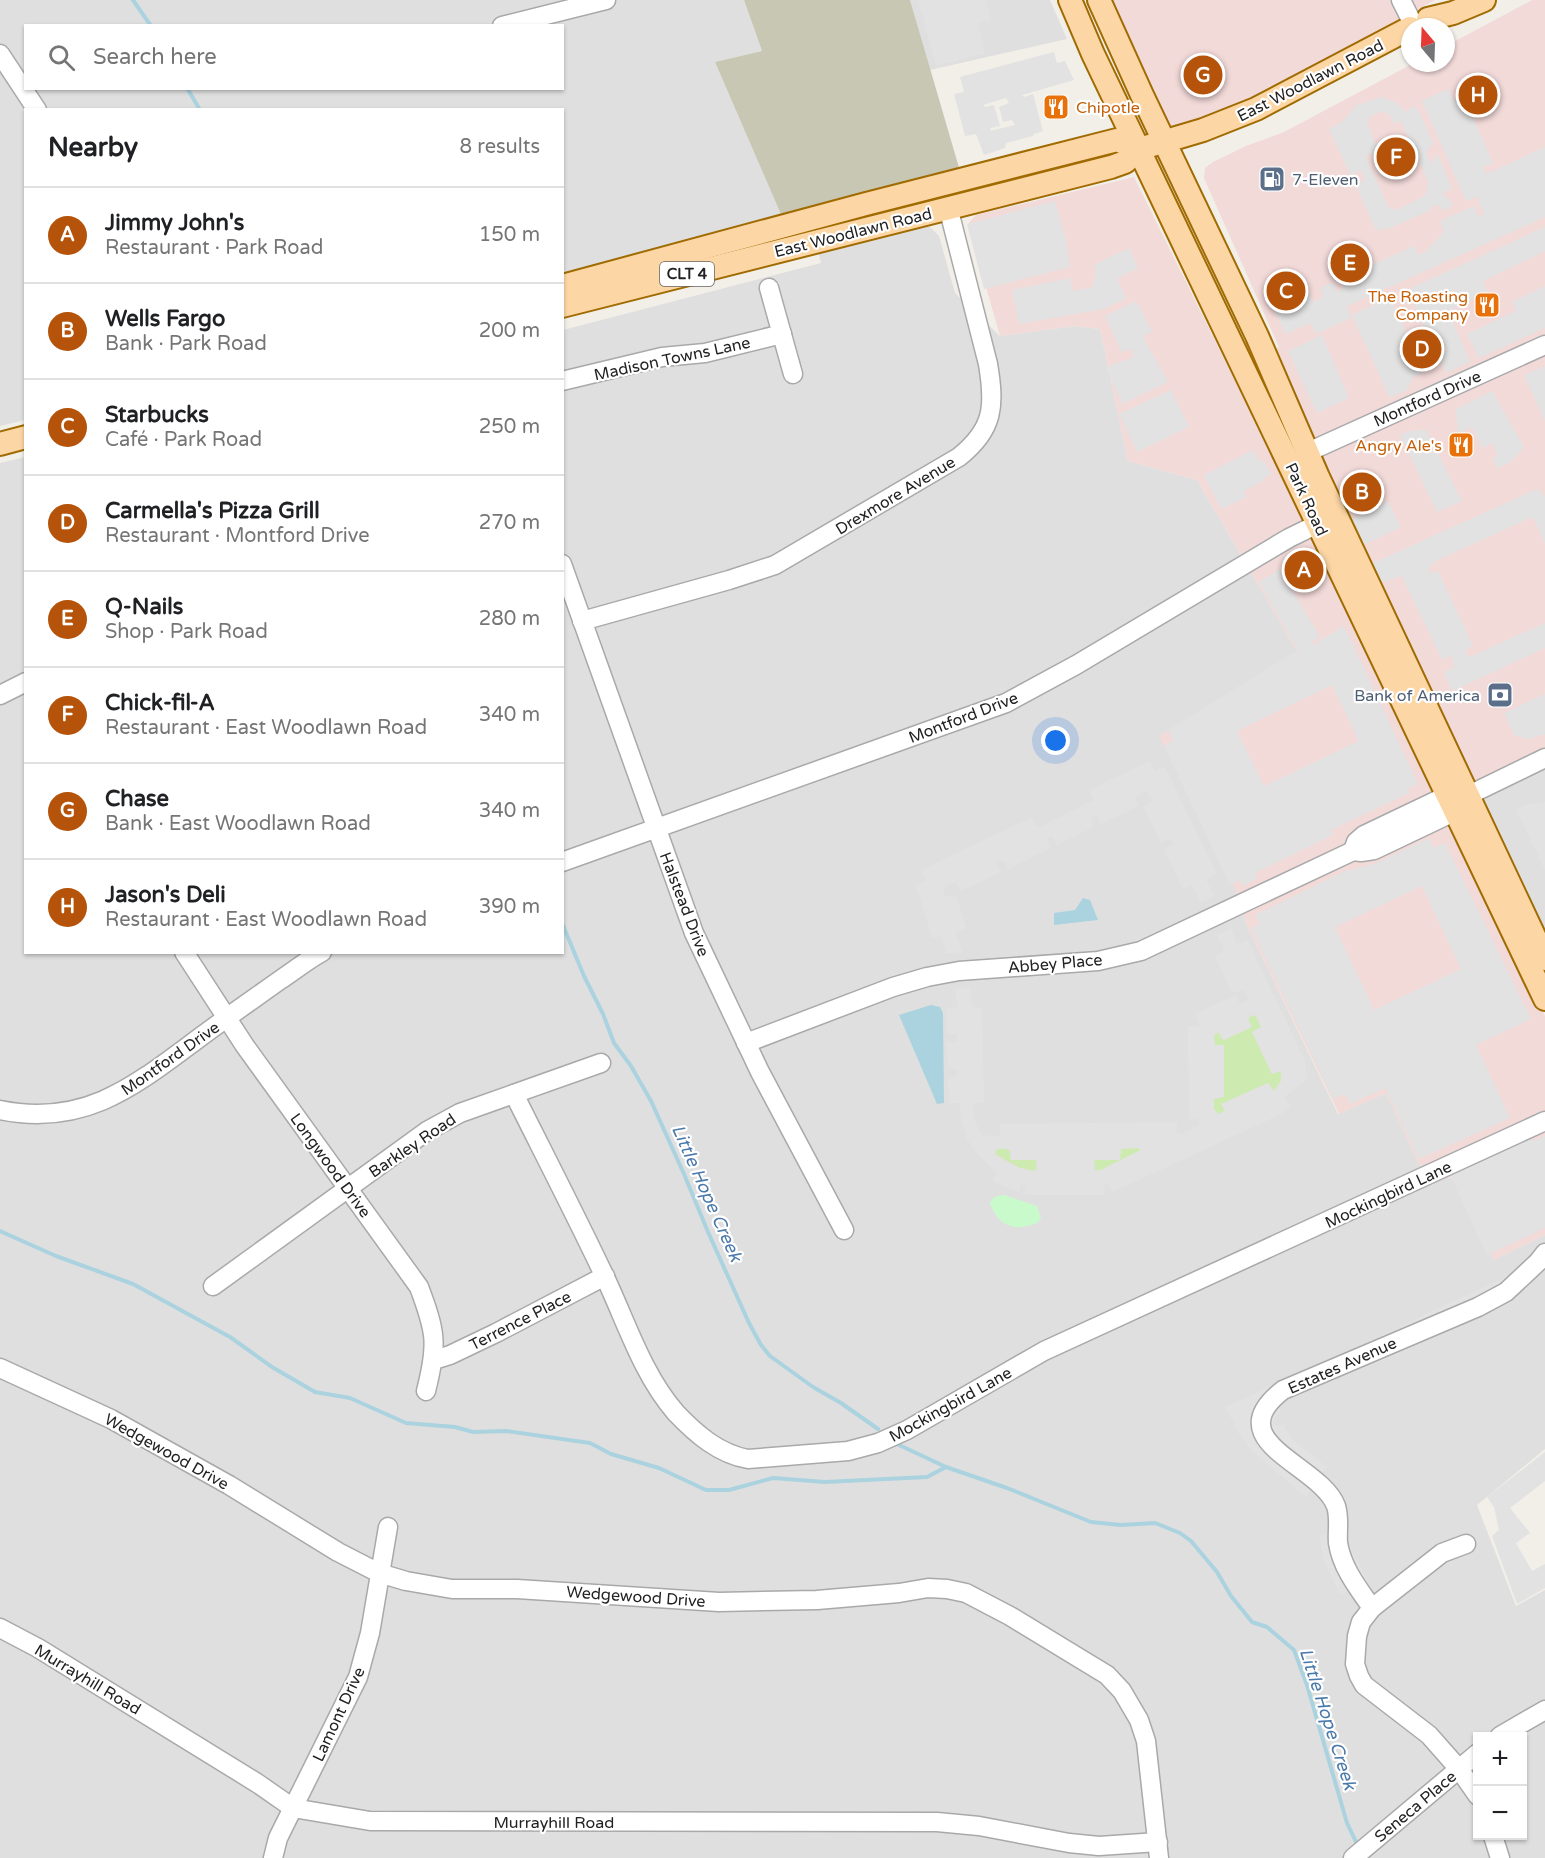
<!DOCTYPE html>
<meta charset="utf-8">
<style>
:root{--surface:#fff;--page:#f2f2f2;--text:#202124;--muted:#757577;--line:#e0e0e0;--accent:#b45309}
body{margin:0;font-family:"Varela Round",sans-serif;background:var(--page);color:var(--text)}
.controls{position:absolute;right:18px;bottom:18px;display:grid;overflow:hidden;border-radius:0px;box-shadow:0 2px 4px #0004}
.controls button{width:54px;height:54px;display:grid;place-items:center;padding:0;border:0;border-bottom:2px solid var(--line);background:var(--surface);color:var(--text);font:30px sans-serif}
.compass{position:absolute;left:1401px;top:18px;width:54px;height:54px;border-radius:50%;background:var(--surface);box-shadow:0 2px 4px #0004;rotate:341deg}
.you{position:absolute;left:1056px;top:741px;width:21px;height:21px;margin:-15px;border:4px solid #fff;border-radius:50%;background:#1a73e8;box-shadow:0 0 0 9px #1a73e833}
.badge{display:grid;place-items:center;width:39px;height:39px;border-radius:50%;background:var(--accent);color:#fff;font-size:20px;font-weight:700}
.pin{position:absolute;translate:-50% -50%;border:3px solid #fff;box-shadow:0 2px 6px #0006}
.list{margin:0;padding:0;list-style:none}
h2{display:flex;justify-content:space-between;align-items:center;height:78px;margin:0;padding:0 24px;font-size:26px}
h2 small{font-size:20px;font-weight:400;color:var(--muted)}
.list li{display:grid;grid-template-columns:39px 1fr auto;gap:18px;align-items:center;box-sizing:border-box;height:96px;padding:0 24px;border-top:2px solid var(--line)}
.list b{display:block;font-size:22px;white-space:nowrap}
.list p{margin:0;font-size:20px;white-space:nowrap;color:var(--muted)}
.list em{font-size:20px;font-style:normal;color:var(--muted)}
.icon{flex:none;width:33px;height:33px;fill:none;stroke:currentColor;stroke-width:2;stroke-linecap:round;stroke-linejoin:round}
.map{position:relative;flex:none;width:1545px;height:1858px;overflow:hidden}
.search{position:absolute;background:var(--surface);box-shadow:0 2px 4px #0004;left:24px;top:24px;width:540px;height:66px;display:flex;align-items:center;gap:15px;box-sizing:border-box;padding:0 21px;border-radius:0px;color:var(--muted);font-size:22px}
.panel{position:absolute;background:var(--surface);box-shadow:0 2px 4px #0004;left:24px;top:108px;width:540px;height:846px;border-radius:0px}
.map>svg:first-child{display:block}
.residential{fill:#e0dfdf;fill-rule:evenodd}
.commercial{fill:#f2dad9}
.construction{fill:#c7c7b4}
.grass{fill:#cdebb0}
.park{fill:#c8facc}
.parking{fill:#e2e2e2;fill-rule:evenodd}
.water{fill:#aad3df}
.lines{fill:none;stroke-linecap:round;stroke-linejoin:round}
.stream{stroke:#aad3df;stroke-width:4}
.minor-casing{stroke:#a9a9a9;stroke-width:21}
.major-casing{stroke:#a06b00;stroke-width:26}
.minor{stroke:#fff;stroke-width:18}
.major{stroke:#fcd6a4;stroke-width:22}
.labels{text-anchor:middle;stroke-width:4.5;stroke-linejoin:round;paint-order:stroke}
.shield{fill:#fff;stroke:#646464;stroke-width:1.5}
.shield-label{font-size:15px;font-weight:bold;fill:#222}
.street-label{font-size:16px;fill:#222;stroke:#fff}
.food-label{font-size:16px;fill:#c56008;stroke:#fff;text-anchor:end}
.service-label{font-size:16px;fill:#4e5e75;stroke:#fff;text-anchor:start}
.water-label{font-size:18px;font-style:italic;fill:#4a7aab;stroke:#fff}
</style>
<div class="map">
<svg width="1545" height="1858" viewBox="0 0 1545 1858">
<rect width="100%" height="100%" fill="#f2efe9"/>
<g class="residential">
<path d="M 0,0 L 744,0 L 762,51 L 715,62 L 783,219 L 563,280 L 562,110 L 26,110 L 25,420 L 0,426 ZM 26,26 L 562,26 L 562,88 L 26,88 Z"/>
<polygon points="910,0 1050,0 1067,39 930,70"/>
<path d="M 916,226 L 930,227 L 939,236 L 955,293 L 1000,336 L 1075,326 L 1100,329 L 1128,461 L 1197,480 L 1297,651 L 1236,891 L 1246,923 L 1338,1114 L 1386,1093 L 1419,1164 L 1456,1181 L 1494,1260 L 1545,1235 L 1545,1449 L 1477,1505 L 1516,1606 L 1545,1590 L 1545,1858 L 0,1858 L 0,463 L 25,457 L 26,952 L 562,952 L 563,330 L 821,263 L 818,251 ZM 1478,1736 L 1522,1736 L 1522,1836 L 1478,1836 Z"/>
<polygon points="1545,766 1545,943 1478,801"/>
</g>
<g class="commercial">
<polygon points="1103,0 1435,0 1258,97 1165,132"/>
<polygon points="1532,0 1545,0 1545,752 1472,788 1322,466 1308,426 1272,351 1279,347 1204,178 1205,168 1213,162 1246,146 1284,132 1414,63 1446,63 1446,46"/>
<polygon points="1134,177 1295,502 1545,1016 1545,1235 1494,1260 1456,1181 1419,1164 1386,1093 1339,1114 1246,923 1236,891 1159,736 1297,651 1197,480 1128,461 1100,329 1075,326 1000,336 968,224 976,215"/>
</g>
<polygon class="construction" points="744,0 910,0 960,171 783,219 715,62 762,51"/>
<g class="grass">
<polygon points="1253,1015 1256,1016 1261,1027 1253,1032 1272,1074 1281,1071 1281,1081 1274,1091 1268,1083 1222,1104 1225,1111 1218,1114 1214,1109 1214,1098 1224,1096 1224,1046 1215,1045 1213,1036 1218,1032 1223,1040"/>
<polygon points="1122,1148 1138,1148 1141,1150 1101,1170 1095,1170 1094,1160 1120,1160 1120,1151"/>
<polygon points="997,1149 1008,1149 1010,1151 1011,1160 1036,1160 1037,1169 1033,1171 1020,1168 995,1154"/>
</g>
<path class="park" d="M 1004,1195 L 1037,1206 L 1041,1218 L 1037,1223 C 1016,1232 998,1227 990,1203 C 993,1196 997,1196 1004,1195 Z"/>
<g class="parking">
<polygon points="918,0 986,0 991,20 978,23 985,53 936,66"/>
<path d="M 1054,52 L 1057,63 L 1065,61 L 1074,80 L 1022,95 L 1024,97 L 1033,94 L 1043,131 L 1034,134 L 1033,136 L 1006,143 L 1005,148 L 984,155 L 976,134 L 965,136 L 954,94 L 964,92 L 960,77 ZM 1006,98 L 1009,103 L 999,107 L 1003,122 L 1012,120 L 1015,125 L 990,131 L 991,128 L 1000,126 L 994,105 L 985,107 L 983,105 Z"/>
<polygon points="1448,89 1454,100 1463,96 1493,163 1483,167 1486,174 1545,147 1545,217 1347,306 1351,318 1316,334 1311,323 1285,334 1274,308 1309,293 1313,302 1324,297 1320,288 1333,282 1337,292 1344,288 1341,279 1355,272 1360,281 1369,277 1365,268 1414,246 1419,255 1425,252 1444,232 1440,221 1474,206 1478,216 1484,214 1477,197 1466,201 1422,101"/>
<path d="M 1382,97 L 1397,103 L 1406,112 L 1413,106 L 1418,109 L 1433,143 L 1426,153 L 1431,163 L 1438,155 L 1452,188 L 1442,194 L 1453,203 L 1450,208 L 1444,210 L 1435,204 L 1429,211 L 1385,230 L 1383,227 L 1379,231 L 1375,229 L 1357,188 L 1364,178 L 1361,171 L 1357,171 L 1352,178 L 1329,129 L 1341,123 L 1357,105 ZM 1379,112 L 1388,113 L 1394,123 L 1401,121 L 1428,181 L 1426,193 L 1421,198 L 1396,210 L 1388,207 L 1366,157 L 1378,151 L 1367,123 L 1371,116 Z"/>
<polygon points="1055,201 1066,241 1070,267 984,289 967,224"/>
<polygon points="1545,227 1545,251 1483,281 1487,292 1448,311 1470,362 1446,373 1407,290"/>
<polygon points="1129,248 1138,268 1117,279 1126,298 1104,309 1019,324 1012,290 1070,278 1073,291 1093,287 1096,270 1094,265"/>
<polygon points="1545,286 1545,328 1479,358 1467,334 1516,311 1512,302"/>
<polygon points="1390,297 1407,335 1404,337 1421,374 1413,377 1407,390 1390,398 1352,315"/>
<polygon points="1136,301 1152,331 1143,337 1168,382 1122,404 1106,367 1134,357 1131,349 1122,352 1105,316"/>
<polygon points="1322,335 1349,398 1317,413 1288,351"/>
<polygon points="1545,366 1545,421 1524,375"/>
<polygon points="1171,390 1189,427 1137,452 1119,414"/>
<polygon points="1492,391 1524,447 1511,462 1497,468 1493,459 1497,456 1493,443 1482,448 1472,427 1458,434 1456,409"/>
<polygon points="1426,430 1462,501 1437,512 1400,435 1410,431"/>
<polygon points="1253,450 1259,462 1263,460 1271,474 1264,478 1265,480 1244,491 1246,497 1221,509 1204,475"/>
<polygon points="1537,489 1545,496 1545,544 1534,519 1530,518 1436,561 1431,565 1428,571 1430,573 1438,571 1473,646 1466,649 1465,652 1468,656 1472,656 1545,623 1545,648 1452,691 1444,672 1454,667 1452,657 1450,656 1442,660 1402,576 1380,583 1371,564"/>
<polygon points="1388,501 1401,527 1364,545 1352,519"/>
<path d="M 1280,569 L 1320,637 L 1312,642 L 1313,645 L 1344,626 L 1418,784 L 1407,789 L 1409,793 L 1331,830 L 1333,835 L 1255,873 L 1257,878 L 1243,886 L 1240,880 L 1230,885 L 1164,746 L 1173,740 L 1168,730 L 1298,650 L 1259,582 ZM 1332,685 L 1359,741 L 1264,786 L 1237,731 Z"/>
<polygon points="1545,694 1545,734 1529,739 1515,736 1504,713"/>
<polygon points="1150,761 1155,771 1165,767 1216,873 1206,880 1215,896 1201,903 1192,885 1183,889 1164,850 1174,843 1169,839 1161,843 1143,806 1152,802 1152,799 1147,792 1143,792 1135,798 1139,806 1101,824 1097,816 1091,817 1094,827 1057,845 1053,837 1047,838 1050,848 1008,869 1004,861 998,861 997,864 1001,872 961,891 955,882 947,885 944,889 945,896 956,895 966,928 956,932 962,952 946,954 942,937 940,936 932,938 916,885 926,881 921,870 1032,817 1036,825 1040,827 1092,801 1093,798 1089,790"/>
<polygon points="1545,802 1545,870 1516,810 1526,805"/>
<path d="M 1429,838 L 1434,848 L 1445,843 L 1531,1019 L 1476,1045 L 1510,1118 L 1419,1159 L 1385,1088 L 1350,1104 L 1345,1094 L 1333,1099 L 1251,928 L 1259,924 L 1255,915 L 1345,871 L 1374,864 ZM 1422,886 L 1461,969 L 1374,1010 L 1335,927 Z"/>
<path d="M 1231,928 L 1237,944 L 1248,941 L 1305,1061 L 1307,1079 L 1285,1097 L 1285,1099 L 1291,1107 L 1281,1114 L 1113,1192 L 1109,1185 L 1105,1184 L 1104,1195 L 1033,1195 L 1024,1194 L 1026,1184 L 1021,1183 L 1019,1192 L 992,1181 L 997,1173 L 977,1154 L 967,1139 L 961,1120 L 960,1103 L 949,1103 L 948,1077 L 956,1077 L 958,1070 L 948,1068 L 947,1042 L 955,1042 L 958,1040 L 956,1034 L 947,1034 L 947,1009 L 957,1007 L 955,989 L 970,986 L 972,1007 L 982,1008 L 984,1103 L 976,1103 L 973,1107 L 974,1119 L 981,1135 L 998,1136 L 1000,1134 L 1000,1124 L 1177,1122 L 1176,1131 L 1181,1134 L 1198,1126 L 1200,1123 L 1197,1119 L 1189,1119 L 1188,1026 L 1199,1026 L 1195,1014 L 1236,995 L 1240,1004 L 1246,1002 L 1248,998 L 1244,990 L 1232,993 L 1215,956 L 1224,950 L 1217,936 ZM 1253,1015 L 1256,1016 L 1261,1027 L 1252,1032 L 1272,1074 L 1281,1071 L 1281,1081 L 1274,1091 L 1268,1083 L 1221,1104 L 1225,1111 L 1218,1114 L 1214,1109 L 1214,1099 L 1224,1097 L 1224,1045 L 1215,1045 L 1214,1036 L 1218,1032 L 1224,1040 L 1252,1027 L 1248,1018 ZM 997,1149 L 1008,1149 L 1010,1151 L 1011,1160 L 1036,1160 L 1037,1169 L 1033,1171 L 1020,1168 L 1005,1161 L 995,1154 ZM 1121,1149 L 1138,1148 L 1141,1150 L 1101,1170 L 1095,1170 L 1094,1160 L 1120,1160 Z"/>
<polygon points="1545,1136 1545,1228 1487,1255 1450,1175 1532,1137 1534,1141"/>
<polygon points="1509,1275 1519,1297 1377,1363 1367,1342"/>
<polygon points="1269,1387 1281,1412 1275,1417 1274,1423 1276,1426 1283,1425 1292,1439 1327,1467 1306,1497 1252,1451 1239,1434 1226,1407"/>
<polygon points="1545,1452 1545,1481 1510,1508 1530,1533 1516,1543 1532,1571 1545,1564 1545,1588 1517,1604 1492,1536 1499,1530 1494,1507 1487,1497"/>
<polygon points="1347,1531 1351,1550 1368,1580 1340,1595 1323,1559 1320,1536"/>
</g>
<g class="water">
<polygon points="1083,898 1090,900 1098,920 1054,925 1054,913 1075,910"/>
<polygon points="931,1005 940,1007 943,1013 944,1103 937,1104 899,1015"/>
</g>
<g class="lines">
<g class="stream">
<polyline points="133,0 151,26"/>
<polyline points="187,88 200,110"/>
<polyline points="562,923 584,976 603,1014 614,1043 631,1066 651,1101 684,1174 708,1232 749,1323 761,1345 770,1356 813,1387 841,1403 878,1429"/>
<polyline points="0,1231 56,1256 133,1284 230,1337 272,1367 315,1392 350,1398 406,1423 455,1427 473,1432 506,1431 590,1443 611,1454 659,1468 706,1490 729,1490 773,1478 825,1482 927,1477 946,1467"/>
<polyline points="899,1445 946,1467 1007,1488 1091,1522 1121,1525 1155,1523 1180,1533 1191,1541 1217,1572 1231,1596 1252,1622 1267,1627 1294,1650 1307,1685 1347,1823 1358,1846"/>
</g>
<g class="minor-casing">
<g id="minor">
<polyline points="1401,0 1414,26"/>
<polyline points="502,26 606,0"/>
<polyline points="0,54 37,110"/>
<polyline points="769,288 793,374"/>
<polyline points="562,381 662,357 705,353 782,334"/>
<polyline points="1308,452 1545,345"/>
<polyline points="562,564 694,933 760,1072 844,1230"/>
<path d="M 582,621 L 729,580 L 775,565 L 959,457 C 994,429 995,406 988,364 L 948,207"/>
<polyline points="0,695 26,682"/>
<polygon points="1452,793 1469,795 1463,807 1458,810 1374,850 1361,852 1353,851 1356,842 1364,835"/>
<polyline points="1469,795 1545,758"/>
<polyline points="562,862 1006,703 1076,665 1289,538 1330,518"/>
<path d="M 184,952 L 245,1046 L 419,1287 C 436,1332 438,1344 426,1391"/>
<polyline points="746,1043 893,987 927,977 959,971 1098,961 1141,951 1353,851"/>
<path d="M 514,1094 C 544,1154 575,1214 604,1275 C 626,1321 642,1374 676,1413 C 696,1434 719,1454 748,1459 L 848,1451 L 878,1443 L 907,1430 L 1044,1351 L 1545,1121"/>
<path d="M 0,1110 C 83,1127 132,1088 195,1041 C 223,1020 252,1000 280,980 C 294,971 307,960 322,952"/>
<polyline points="213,1286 427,1131 460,1113 601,1063"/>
<polyline points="434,1360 450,1355 496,1333 605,1276"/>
<polyline points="0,1368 111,1419 229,1485 338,1552 379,1573 406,1581 452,1589 517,1589 719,1602 817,1600 899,1593 928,1588 947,1589 966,1593 1010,1616 1107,1675 1122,1691 1139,1720 1146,1741 1159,1858"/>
<polyline points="1466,1544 1442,1553 1372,1608 1361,1622 1357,1636 1355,1664 1359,1676 1364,1685 1429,1735 1459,1769 1478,1796"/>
<path d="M 1372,1608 C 1358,1588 1342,1568 1338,1543 C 1337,1531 1340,1518 1336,1506 C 1320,1464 1216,1442 1283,1390 L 1478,1307 L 1506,1292 L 1538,1262 L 1545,1253"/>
<polyline points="0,1628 38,1648 257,1783 293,1808 370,1821 937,1822 979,1826 1069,1843 1099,1846 1158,1842"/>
<polyline points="1500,1736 1545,1710"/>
<polyline points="1493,1836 1500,1858"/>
<polyline points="273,1858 278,1838 358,1677 370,1633 388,1527"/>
<polyline points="1353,1858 1478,1753"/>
</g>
</g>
<g class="major-casing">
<g id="major">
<polyline points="1070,0 1093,54 1545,999"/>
<polyline points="1099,0 1142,95 1257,336 1318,477 1545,959"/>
<polyline points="1428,19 1453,13 1484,0"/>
<polyline points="562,286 866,204 1117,140 1139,149"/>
<polyline points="562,306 1111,167 1125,162 1139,149 1203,130 1256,109 1410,28"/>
<polyline points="0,444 26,437"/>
</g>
</g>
<use href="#minor" class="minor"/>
<use href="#major" class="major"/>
</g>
<defs>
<g id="restaurant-square" transform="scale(1.35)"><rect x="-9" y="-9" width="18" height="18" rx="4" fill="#e8710a" stroke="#fff"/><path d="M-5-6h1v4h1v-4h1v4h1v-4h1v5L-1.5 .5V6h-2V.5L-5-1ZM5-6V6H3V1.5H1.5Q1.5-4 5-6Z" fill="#fff"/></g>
<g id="fuel-square" transform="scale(1.35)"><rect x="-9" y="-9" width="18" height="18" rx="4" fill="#5c6f8a" stroke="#fff"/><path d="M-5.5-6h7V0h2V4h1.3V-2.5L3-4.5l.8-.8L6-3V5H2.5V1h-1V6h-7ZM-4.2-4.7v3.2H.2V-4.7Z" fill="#fff"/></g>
<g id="bank-square" transform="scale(1.35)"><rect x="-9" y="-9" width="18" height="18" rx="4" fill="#5c6f8a" stroke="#fff"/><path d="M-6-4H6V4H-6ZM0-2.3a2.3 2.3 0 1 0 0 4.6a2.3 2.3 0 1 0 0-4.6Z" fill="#fff"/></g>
</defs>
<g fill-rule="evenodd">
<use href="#restaurant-square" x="1056" y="107"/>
<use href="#fuel-square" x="1272" y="179"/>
<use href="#restaurant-square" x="1487" y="305"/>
<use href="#restaurant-square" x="1461" y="445"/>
<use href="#bank-square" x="1500" y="695"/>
</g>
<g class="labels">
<rect class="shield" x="660" y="262" width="54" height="24" rx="4.5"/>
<g class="shield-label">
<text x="687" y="279">CLT 4</text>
</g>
<g class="street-label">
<text transform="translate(1310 80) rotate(-27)" y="6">East Woodlawn Road</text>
<text transform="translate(853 232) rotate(-14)" y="6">East Woodlawn Road</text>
<text transform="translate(672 358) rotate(-12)" y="6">Madison Towns Lane</text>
<text transform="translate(1427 398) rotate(-24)" y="6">Montford Drive</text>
<text transform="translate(895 495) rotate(-31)" y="6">Drexmore Avenue</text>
<text transform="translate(1307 499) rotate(65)" y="6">Park Road</text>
<text transform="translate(963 717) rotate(-21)" y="6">Montford Drive</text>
<text transform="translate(685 904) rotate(69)" y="6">Halstead Drive</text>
<text transform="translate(1055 963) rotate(-5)" y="6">Abbey Place</text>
<text transform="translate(170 1058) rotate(-35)" y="6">Montford Drive</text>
<text transform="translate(412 1145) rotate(-34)" y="6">Barkley Road</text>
<text transform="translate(331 1165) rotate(54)" y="6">Longwood Drive</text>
<text transform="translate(1388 1194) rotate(-25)" y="6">Mockingbird Lane</text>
<text transform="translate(520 1320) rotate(-27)" y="6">Terrence Place</text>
<text transform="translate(1342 1365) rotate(-24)" y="6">Estates Avenue</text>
<text transform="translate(950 1404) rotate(-29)" y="6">Mockingbird Lane</text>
<text transform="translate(167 1451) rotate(29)" y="6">Wedgewood Drive</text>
<text transform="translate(636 1596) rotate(4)" y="6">Wedgewood Drive</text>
<text transform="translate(88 1679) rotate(31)" y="6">Murrayhill Road</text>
<text transform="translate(338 1714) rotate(-65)" y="6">Lamont Drive</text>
<text transform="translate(1415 1806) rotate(-40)" y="6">Seneca Place</text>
<text x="554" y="1828">Murrayhill Road</text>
</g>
<g class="food-label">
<text x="1076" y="113" text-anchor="start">Chipotle</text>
<text x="1468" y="302">The Roasting<tspan x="1468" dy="18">Company</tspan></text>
<text x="1442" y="451">Angry Ale's</text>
</g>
<g class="service-label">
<text x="1292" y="185">7-Eleven</text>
<text x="1480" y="701" text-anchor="end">Bank of America</text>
</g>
<g class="water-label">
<text transform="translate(707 1193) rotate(66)" y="6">Little Hope Creek</text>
<text transform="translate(1328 1719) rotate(72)" y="6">Little Hope Creek</text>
</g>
</g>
</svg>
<div class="controls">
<button>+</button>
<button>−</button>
</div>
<svg class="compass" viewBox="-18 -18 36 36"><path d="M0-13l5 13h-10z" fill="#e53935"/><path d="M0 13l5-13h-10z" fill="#757577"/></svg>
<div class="you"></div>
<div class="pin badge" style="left:1304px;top:570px">A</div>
<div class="pin badge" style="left:1362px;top:492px">B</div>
<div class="pin badge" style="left:1286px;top:291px">C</div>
<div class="pin badge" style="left:1422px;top:349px">D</div>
<div class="pin badge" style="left:1350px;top:263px">E</div>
<div class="pin badge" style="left:1396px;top:157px">F</div>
<div class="pin badge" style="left:1203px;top:75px">G</div>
<div class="pin badge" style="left:1478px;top:95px">H</div>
<div class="search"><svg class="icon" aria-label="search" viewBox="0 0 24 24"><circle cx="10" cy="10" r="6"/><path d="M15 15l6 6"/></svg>Search here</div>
<section class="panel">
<h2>Nearby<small>8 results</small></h2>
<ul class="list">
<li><span class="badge">A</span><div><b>Jimmy John's</b><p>Restaurant · Park Road</p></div><em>150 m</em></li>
<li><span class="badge">B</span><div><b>Wells Fargo</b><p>Bank · Park Road</p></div><em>200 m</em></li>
<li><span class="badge">C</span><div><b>Starbucks</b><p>Café · Park Road</p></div><em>250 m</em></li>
<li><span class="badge">D</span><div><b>Carmella's Pizza Grill</b><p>Restaurant · Montford Drive</p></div><em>270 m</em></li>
<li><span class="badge">E</span><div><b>Q-Nails</b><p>Shop · Park Road</p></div><em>280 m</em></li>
<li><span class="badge">F</span><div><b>Chick-fil-A</b><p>Restaurant · East Woodlawn Road</p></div><em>340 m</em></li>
<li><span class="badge">G</span><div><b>Chase</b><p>Bank · East Woodlawn Road</p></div><em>340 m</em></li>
<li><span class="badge">H</span><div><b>Jason's Deli</b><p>Restaurant · East Woodlawn Road</p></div><em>390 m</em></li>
</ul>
</section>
</div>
